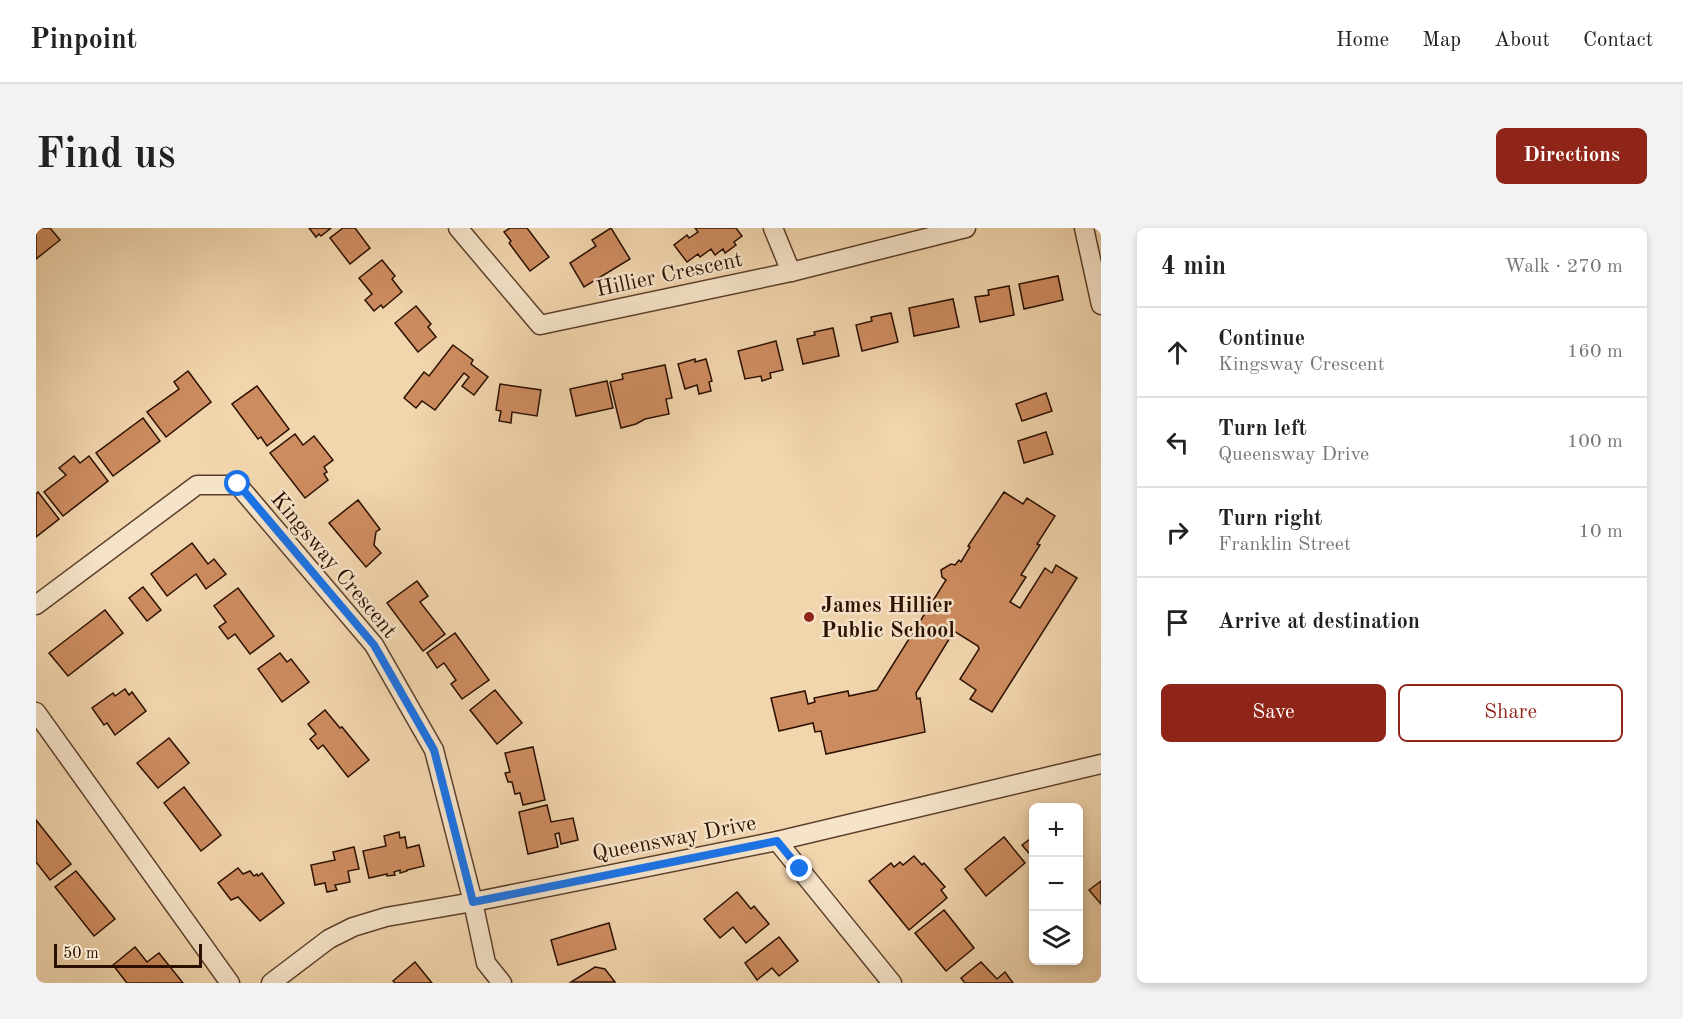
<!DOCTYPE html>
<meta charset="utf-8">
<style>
:root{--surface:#fff;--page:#f2f2f2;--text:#222;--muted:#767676;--line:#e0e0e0;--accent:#8f2418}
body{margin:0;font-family:"Old Standard TT",serif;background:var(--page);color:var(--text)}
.controls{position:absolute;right:18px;bottom:18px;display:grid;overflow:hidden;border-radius:9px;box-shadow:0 3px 9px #0003}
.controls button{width:54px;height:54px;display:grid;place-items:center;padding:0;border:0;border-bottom:2px solid var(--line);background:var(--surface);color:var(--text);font:30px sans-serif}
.scale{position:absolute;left:18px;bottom:15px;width:148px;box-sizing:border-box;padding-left:6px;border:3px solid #2b0f00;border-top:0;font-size:16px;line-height:21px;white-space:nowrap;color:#2b0f00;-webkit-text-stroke:4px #f6e4ca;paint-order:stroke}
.stop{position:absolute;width:18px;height:18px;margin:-14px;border:4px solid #1a73e8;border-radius:50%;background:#fff}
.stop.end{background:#1a73e8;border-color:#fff;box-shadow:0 2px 6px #0008}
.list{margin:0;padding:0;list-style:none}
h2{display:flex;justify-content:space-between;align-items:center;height:78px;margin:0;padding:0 24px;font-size:26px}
h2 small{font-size:20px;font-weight:400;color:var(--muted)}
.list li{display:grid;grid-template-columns:39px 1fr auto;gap:18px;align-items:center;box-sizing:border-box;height:90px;padding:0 24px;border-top:2px solid var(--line)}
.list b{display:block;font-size:22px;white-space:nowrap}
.list p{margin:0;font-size:20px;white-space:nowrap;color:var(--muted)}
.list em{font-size:20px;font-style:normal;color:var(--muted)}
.actions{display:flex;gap:12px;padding:18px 24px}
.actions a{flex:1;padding:14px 0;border:2px solid var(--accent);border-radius:9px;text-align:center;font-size:21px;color:var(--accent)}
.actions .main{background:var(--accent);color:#fff}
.icon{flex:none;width:33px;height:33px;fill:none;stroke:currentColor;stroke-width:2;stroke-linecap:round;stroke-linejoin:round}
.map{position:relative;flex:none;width:1065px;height:755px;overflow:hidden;border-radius:9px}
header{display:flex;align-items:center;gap:36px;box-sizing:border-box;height:84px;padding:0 30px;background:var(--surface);border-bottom:2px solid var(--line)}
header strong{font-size:28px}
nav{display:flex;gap:33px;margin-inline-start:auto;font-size:21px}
.intro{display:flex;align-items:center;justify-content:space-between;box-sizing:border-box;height:144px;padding:0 36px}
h1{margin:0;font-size:42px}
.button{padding:15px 27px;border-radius:9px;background:var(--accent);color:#fff;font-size:21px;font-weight:700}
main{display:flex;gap:36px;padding:0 36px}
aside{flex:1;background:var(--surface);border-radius:9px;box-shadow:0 3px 9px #0003}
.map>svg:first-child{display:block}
.building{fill:#cd8c60;stroke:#2b0f00;stroke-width:1.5}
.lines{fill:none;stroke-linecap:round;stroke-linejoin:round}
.street-casing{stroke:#5c402b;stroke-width:21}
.street{stroke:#f6e4ca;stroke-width:18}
.route{stroke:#1a73e8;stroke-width:8}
.poi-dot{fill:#8f2418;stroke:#f6e4ca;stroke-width:2}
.labels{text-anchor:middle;stroke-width:5;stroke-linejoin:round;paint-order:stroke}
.street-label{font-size:22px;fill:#2b0f00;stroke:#f6e4ca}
.poi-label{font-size:22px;font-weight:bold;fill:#2b0f00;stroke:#f6e4ca;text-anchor:start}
</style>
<header>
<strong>Pinpoint</strong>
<nav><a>Home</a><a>Map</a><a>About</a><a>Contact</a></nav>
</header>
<div class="intro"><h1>Find us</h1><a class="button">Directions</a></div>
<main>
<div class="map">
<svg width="1065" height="755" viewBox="0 0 1065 755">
<rect width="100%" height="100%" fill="#f1d5ad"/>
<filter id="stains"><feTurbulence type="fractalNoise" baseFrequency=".00333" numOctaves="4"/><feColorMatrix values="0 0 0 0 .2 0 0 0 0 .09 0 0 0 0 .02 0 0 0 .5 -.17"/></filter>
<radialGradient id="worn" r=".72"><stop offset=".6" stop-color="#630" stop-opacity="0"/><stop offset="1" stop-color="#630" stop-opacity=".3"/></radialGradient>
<g class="building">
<polygon points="0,0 14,0 24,12 0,31"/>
<polygon points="273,0 295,0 285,8 283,6 280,9"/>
<polygon points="307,0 319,0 334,20 314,36 294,10"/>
<polygon points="474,0 491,0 513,29 494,43 473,15 475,13 468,4"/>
<polygon points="575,0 594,31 548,59 534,35 560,18 556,12"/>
<polygon points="659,0 700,0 706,8 698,14 700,17 689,25 687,21 679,27 675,21 664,29 662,26 651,34 638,17 651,7 653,10 662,4"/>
<polygon points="346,32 359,48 356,51 366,64 347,80 345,77 338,83 329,72 336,66 323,50"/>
<polygon points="1022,48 1027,72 988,81 983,56"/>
<polygon points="973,58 978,87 944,94 939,69 953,67 952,62"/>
<polygon points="917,71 923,99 878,108 873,80"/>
<polygon points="380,78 395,96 392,99 400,109 382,124 359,95"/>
<polygon points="855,85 862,114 826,123 820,97 836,93 835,89"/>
<polygon points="797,100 803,128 767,136 761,111 779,107 778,104"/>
<polygon points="740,113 747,142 734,145 735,150 726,153 725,148 709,151 702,123"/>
<polygon points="417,117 437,132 435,136 452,149 438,167 426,158 433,149 428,145 399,182 386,173 380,180 368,170 388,144 393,148"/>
<polygon points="659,131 659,134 670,131 676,153 673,154 675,163 663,166 661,157 649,161 642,136"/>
<polygon points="629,137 636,170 630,171 633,186 609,191 600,196 585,200 574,154 587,151 586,146"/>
<polygon points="152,143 175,174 130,209 111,184 143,161 138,154"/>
<polygon points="571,153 577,180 540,188 534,161"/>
<polygon points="464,156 505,162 501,188 476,184 475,195 463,193 465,183 460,182"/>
<polygon points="221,158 253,201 231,218 225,209 222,211 196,176"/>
<polygon points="1010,165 1016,183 986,193 980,176"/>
<polygon points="107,190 124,213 77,248 60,225"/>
<polygon points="1010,204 1017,226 988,235 982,213"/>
<polygon points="259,206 267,217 278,208 297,232 288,239 291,244 288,246 292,252 269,270 234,225"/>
<polygon points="38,228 44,235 53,228 72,253 27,288 8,264 30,247 23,240"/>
<polygon points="2,264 23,291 0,309 0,266"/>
<polygon points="968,264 987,276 991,270 1019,288 1001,316 1004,317 985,347 990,349 974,374 984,380 1009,340 1016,345 1020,337 1041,350 956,484 934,471 940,462 924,451 943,421 942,418 918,403 880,465 881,471 884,470 889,504 790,526 785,503 779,504 777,495 743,503 735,470 769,463 772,476 779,474 778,470 812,463 813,468 841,462 910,352 906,349 905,342 915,336 919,337 923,332 925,334 934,319 932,318"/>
<polygon points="322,272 344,301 340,304 338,317 345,325 330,339 293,295"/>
<polygon points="156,315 172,336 178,331 190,346 170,361 160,346 131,368 115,346"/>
<polygon points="381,353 392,368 384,374 409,406 387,423 351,375"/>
<polygon points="107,359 125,382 111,393 93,370"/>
<polygon points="202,360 238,408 214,426 199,406 192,411 183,399 190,394 178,378"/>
<polygon points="69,382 87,405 32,448 13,425"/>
<polygon points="419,405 453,452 426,471 415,456 420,452 408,435 401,440 391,425"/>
<polygon points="244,425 251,434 255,431 273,454 246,474 222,441"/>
<polygon points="89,461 93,467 96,464 110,483 79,507 71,495 68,497 56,480 77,465 79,468"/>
<polygon points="459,462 486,495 461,516 434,482"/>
<polygon points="289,482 304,500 306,499 333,532 312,549 287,517 282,521 274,511 280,506 272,496"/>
<polygon points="133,510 153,535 122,560 101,535"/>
<polygon points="497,519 509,572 487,577 484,565 479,566 476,554 472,554 469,545 474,544 469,525"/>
<polygon points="148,559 185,607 165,623 128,575"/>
<polygon points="511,577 515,594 537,590 542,612 525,616 523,605 519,606 522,619 492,626 483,584"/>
<polygon points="0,592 35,636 14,652 0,634"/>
<polygon points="363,604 364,610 369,609 371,620 383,617 388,638 371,642 371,643 364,645 364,642 358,644 359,647 351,648 351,646 333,650 327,623 350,618 348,608"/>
<polygon points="998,608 998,631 986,617"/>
<polygon points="968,609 989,635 950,668 929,641"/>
<polygon points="318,619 323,641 312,643 314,654 299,657 301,662 291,664 289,655 279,657 275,637 299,632 297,624"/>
<polygon points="878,628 886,637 888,635 909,659 905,662 911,670 873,702 833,653 855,635 858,639 864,634 867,637"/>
<polygon points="202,640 207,646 214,643 218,648 221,646 222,648 226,645 248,675 224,693 202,669 195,672 182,655"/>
<polygon points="40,643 79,691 58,708 19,659"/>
<polygon points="1065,653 1065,676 1053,662"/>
<polygon points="701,664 715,681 718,678 733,696 710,715 697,699 684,710 668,691"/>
<polygon points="908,682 938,720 910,743 879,705"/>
<polygon points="573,695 580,721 522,737 515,712"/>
<polygon points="743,709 762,733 743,748 736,740 721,752 709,735"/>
<polygon points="99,719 111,734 123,725 147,755 91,755 77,737"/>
<polygon points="379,734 396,755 359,755 357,753"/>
<polygon points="945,734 961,751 969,744 977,755 929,755 925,750"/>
<polygon points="559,739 569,741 579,754 535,754"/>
</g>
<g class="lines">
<g class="street-casing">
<g id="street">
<polyline points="422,0 504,97 755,44 930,0"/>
<polyline points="737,0 755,44"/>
<polyline points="1048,0 1065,77"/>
<polyline points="0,377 161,257 202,257 338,417 398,522 437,674 450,735 466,755"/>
<polyline points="0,484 194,755"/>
<polyline points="741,613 856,755"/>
<polyline points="235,755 293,711 317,699 350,689 437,674 741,613 1065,536"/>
</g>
</g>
<use href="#street" class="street"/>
</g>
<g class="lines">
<polyline class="route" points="202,256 338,417 398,522 437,674 741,613 764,641"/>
</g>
<circle class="poi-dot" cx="773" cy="389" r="6"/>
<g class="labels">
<g class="street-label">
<text transform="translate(633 45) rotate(-12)" y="8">Hillier Crescent</text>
<text transform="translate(299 336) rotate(50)" y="8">Kingsway Crescent</text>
<text transform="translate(638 609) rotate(-11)" y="8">Queensway Drive</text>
</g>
<g class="poi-label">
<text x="785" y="384">James Hillier<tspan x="785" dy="25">Public School</tspan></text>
</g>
</g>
<rect width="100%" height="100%" filter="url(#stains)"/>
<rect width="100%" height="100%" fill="url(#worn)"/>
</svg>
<div class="controls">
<button>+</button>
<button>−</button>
<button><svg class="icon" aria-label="layers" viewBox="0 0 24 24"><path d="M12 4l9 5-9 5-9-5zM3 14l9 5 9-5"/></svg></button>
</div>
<div class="scale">50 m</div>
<div class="stop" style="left:202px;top:256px"></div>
<div class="stop end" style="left:764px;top:641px"></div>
</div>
<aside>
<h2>4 min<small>Walk · 270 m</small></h2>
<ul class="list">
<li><svg class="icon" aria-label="ahead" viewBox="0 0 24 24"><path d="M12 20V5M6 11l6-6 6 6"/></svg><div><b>Continue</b><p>Kingsway Crescent</p></div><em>160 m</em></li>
<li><svg class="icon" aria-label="left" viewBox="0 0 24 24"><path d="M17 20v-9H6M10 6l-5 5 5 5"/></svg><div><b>Turn left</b><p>Queensway Drive</p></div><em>100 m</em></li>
<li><svg class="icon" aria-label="right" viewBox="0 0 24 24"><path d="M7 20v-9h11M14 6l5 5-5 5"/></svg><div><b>Turn right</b><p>Franklin Street</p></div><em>10 m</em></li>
<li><svg class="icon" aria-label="arrive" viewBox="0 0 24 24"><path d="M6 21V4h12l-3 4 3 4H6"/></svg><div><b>Arrive at destination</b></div></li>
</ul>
<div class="actions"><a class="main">Save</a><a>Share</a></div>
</aside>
</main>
